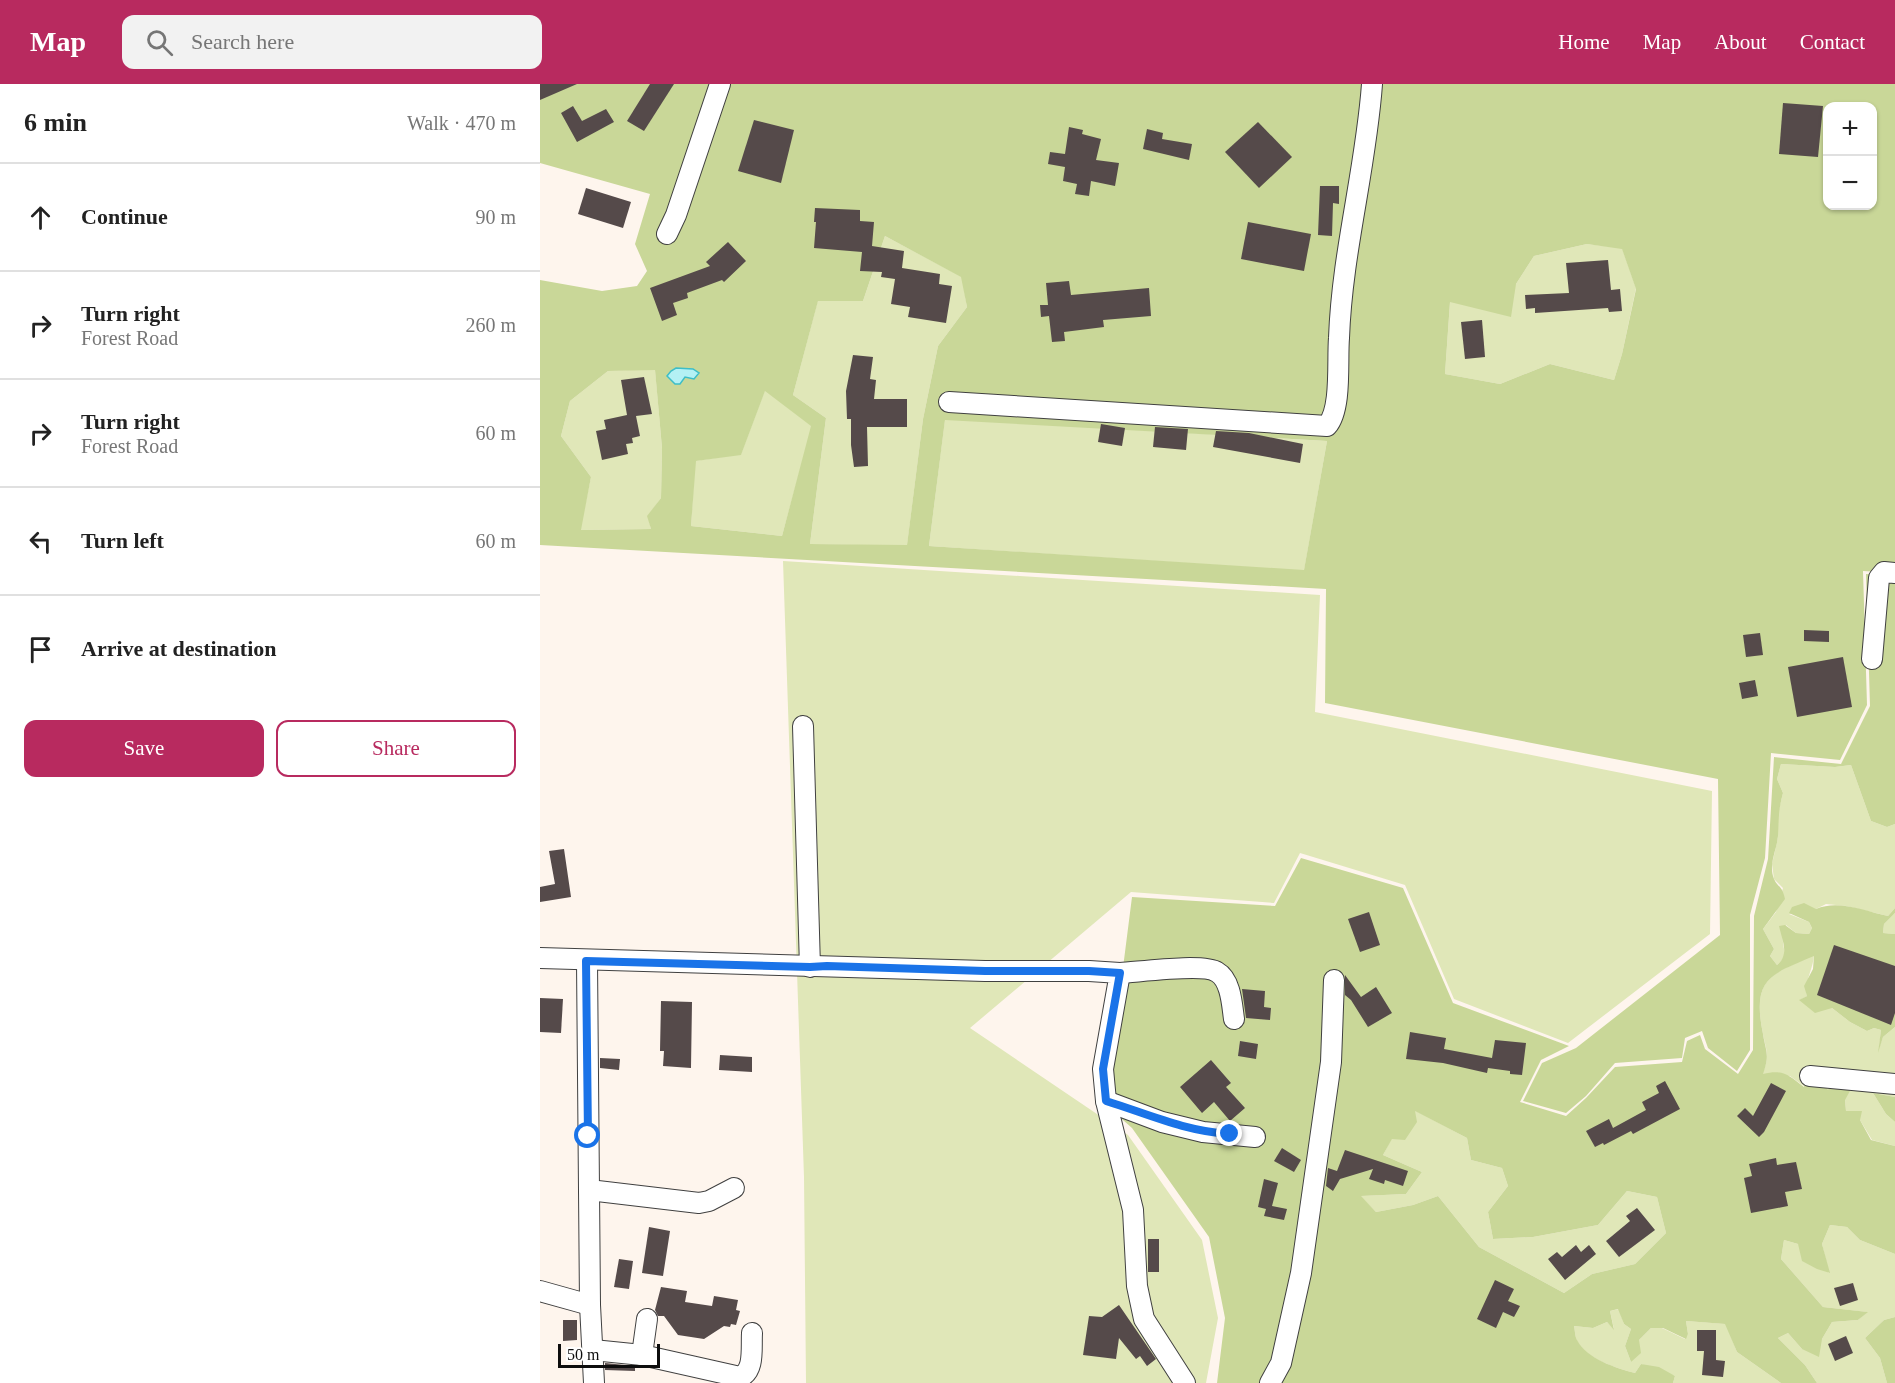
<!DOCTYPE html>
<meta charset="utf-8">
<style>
:root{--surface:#fff;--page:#f2f2f2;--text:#222;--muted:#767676;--line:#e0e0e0;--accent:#b82a5f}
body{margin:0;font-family:Georgia,serif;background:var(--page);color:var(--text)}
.controls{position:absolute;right:18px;top:18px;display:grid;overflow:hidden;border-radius:12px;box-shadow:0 2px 4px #0004}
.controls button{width:54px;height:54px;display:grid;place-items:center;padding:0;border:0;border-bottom:2px solid var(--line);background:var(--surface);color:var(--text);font:30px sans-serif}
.scale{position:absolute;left:18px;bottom:15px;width:102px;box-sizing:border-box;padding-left:6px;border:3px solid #0d0d0d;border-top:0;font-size:16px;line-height:21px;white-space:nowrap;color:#0d0d0d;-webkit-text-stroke:4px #fff;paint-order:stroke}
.stop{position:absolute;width:18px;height:18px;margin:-14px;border:4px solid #1a73e8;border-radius:50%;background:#fff}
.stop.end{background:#1a73e8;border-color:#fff;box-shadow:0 2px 6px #0008}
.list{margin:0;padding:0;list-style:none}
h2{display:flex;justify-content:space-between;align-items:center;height:78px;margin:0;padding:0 24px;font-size:26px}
h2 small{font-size:20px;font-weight:400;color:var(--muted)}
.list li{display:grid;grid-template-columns:39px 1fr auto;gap:18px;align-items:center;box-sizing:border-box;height:108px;padding:0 24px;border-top:2px solid var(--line)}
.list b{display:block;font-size:22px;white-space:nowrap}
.list p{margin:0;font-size:20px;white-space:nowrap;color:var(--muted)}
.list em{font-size:20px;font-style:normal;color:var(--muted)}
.actions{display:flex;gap:12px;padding:18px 24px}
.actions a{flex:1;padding:14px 0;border:2px solid var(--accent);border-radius:12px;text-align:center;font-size:21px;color:var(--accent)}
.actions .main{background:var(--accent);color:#fff}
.icon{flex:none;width:33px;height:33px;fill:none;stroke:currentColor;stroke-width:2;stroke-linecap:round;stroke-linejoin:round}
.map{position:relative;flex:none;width:1355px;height:1299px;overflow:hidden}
header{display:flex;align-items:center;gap:36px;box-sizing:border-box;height:84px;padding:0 30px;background:var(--accent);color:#fff}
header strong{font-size:28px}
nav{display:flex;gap:33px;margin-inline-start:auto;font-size:21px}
.search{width:420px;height:54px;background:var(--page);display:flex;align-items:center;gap:15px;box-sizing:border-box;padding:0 21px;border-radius:12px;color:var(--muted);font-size:22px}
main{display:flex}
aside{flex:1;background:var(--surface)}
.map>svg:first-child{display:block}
.green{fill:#e0e7b8}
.forest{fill:#c9d798;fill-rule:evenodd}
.water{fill:#b4f1f4;stroke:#3dbec8;stroke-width:1.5}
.building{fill:#554a4a}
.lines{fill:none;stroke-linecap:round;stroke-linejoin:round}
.minor-casing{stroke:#404040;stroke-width:22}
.minor{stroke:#fff;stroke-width:20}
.route{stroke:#1a73e8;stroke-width:8}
</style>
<header>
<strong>Map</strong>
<div class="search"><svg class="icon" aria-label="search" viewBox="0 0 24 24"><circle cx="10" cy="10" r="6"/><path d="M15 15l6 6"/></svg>Search here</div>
<nav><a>Home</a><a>Map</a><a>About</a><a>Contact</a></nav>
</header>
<main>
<aside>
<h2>6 min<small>Walk · 470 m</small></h2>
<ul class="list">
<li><svg class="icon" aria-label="ahead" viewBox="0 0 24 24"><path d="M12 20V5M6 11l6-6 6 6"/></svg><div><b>Continue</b></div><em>90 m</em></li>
<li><svg class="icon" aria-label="right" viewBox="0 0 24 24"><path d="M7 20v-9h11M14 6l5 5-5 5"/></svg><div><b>Turn right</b><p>Forest Road</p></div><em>260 m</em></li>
<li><svg class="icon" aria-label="right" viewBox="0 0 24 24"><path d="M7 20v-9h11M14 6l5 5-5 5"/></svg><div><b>Turn right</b><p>Forest Road</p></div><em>60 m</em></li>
<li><svg class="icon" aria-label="left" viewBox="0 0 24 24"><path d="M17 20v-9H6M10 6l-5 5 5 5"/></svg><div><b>Turn left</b></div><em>60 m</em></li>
<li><svg class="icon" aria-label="arrive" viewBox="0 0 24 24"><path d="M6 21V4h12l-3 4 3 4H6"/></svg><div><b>Arrive at destination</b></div></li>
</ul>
<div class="actions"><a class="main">Save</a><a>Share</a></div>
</aside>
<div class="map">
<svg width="1355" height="1299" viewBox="0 0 1355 1299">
<rect width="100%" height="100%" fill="#fef5ed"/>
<g class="green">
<polygon points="345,152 422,193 427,223 398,262 383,335 367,462 270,460 286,334 253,311 278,216 323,217"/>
<polygon points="1047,160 1082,164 1096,204 1082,270 1074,296 1010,280 960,300 905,290 910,218 976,200 994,172"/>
<polygon points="115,285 122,364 121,414 108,432 111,445 40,446 51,393 21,352 30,317 68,287"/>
<polygon points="225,306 272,342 242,452 151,442 155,377 201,370"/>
<polygon points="405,335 787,357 764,487 389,462"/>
<polygon points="243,477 780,511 775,628 1172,707 1170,850 1028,959 914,915 865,801 760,769 734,819 591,808 430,944 588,1051 662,1156 678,1234 666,1299 266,1299 264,1093"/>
<path d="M 1241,680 L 1295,683 L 1311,681 L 1331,737 L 1347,743 L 1355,740 L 1355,824 L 1348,832 L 1306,822 L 1286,820 L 1276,825 L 1249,830 L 1269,838 L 1272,844 L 1269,850 L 1256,849 L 1246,841 C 1245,846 1242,853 1243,858 C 1244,869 1248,872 1237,881 L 1230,872 L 1234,865 L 1223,845 L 1236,828 L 1243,804 L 1234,795 L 1232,780 L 1238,754 L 1238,729 L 1243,709 L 1237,695 Z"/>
<polygon points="1355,829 1355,850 1343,849 1344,840"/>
<path d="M 1274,871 C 1273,886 1264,897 1267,912 L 1260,916 L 1292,924 L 1310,938 L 1327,947 L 1334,944 L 1341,946 L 1339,964 L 1343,953 L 1355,943 L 1355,1013 L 1333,1009 L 1346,1030 L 1355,1038 L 1355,1062 L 1332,1056 L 1320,1036 L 1306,1027 L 1305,1016 L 1293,993 L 1288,1006 L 1265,1003 L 1250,992 L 1222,991 C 1230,971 1227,970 1223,950 C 1212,895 1229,891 1274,871 Z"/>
<polygon points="874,1026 927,1054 931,1076 962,1084 968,1102 948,1128 953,1155 993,1153 1058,1141 1087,1107 1117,1113 1126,1149 1095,1180 1052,1190 1024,1209 939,1163 898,1112 873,1121 836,1128 820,1112 866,1110 882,1088 843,1071 852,1054"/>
<polygon points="1290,1141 1307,1143 1320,1156 1355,1170 1355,1233 1344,1236 1325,1254 1340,1274 1347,1299 1277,1299 1265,1281 1238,1254 1248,1249 1262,1265 1282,1255 1292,1238 1318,1236 1327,1228 1283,1223 1241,1175 1244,1156 1258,1160 1289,1189 1282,1160"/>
<path d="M 1079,1225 L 1084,1240 L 1091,1245 L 1085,1262 L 1091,1278 L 1099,1256 L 1111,1244 L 1122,1244 L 1145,1255 L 1148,1250 L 1146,1237 L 1186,1240 L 1197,1268 L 1241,1299 L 1133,1299 L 1135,1292 L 1101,1280 L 1095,1289 C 1076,1284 1047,1275 1037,1257 C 1035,1253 1035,1246 1034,1242 L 1053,1244 L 1067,1238 L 1074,1245 L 1070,1227 Z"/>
</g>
<g class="forest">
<path d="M 0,0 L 1355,0 L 1355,489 L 1323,487 L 1327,621 L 1300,676 L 1231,669 L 1225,774 L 1210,831 L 1210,966 L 1197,987 L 1168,964 L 1162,947 L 1145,954 L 1142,974 L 1075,979 L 1046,1012 L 1026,1029 L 983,1017 L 1002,979 L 1036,964 L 1180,851 L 1178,695 L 785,619 L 786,505 L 0,461 L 0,196 L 62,207 L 97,202 L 107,187 L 95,160 L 110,110 L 0,79 ZM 1288,22 L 1332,22 L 1332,122 L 1288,122 ZM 345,152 L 421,193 L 427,223 L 398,262 L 383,335 L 367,461 L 270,460 L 286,334 L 253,311 L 278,217 L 323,217 ZM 1047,160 L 1082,165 L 1096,205 L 1082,270 L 1074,296 L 1010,280 L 960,300 L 905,290 L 910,218 L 971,233 L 976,200 L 994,172 ZM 115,286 L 122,364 L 121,414 L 107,432 L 111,445 L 41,446 L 51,393 L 21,352 L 30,317 L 68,287 ZM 225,307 L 271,342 L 242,452 L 151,442 L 156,377 L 201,371 ZM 405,336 L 787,357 L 764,486 L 389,462 Z"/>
<path d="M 1326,490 L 1355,492 L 1355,740 L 1347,743 L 1331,737 L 1311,681 L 1295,683 L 1241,680 L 1237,695 L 1243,709 C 1238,728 1239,734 1238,752 C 1237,766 1228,780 1234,795 C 1238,804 1242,801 1245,815 L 1223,845 L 1234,865 L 1230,872 L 1237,881 C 1250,870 1242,856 1239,842 L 1245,841 L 1256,849 L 1269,850 L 1272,844 L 1269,838 L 1249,829 L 1252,823 L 1264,819 L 1276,825 C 1298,815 1325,827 1348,832 L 1355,824 L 1355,829 L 1344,840 L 1343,849 L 1355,850 L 1355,943 L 1343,953 L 1338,969 L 1341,946 L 1334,944 L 1327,947 L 1310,938 L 1292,924 L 1275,929 L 1259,916 L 1267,912 L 1264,902 L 1273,885 L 1274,872 C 1229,891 1212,895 1223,950 C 1226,969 1230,970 1223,990 C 1243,985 1248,991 1264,1003 L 1267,997 L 1278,995 L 1288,1006 L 1293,992 L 1311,1005 L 1305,1016 L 1306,1027 L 1322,1027 L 1320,1036 L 1331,1056 L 1355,1062 L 1355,1170 L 1320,1156 L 1307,1143 L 1290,1141 L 1282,1160 L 1290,1189 L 1277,1185 L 1262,1177 L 1258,1160 L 1244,1156 L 1241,1175 L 1283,1223 L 1328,1228 L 1318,1236 L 1292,1238 L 1282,1255 L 1279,1273 L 1262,1265 L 1248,1249 L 1238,1254 L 1265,1281 L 1277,1299 L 1241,1299 L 1197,1268 L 1185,1240 L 1146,1237 L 1148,1250 L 1146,1255 L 1123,1244 L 1111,1244 L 1099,1256 L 1101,1269 L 1091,1278 L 1085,1262 L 1091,1245 L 1084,1240 L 1078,1225 L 1070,1227 L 1074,1246 L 1067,1238 L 1053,1244 L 1034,1242 C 1035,1246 1035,1253 1037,1256 C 1047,1275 1076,1284 1095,1289 L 1101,1280 L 1119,1283 L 1135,1292 L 1133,1299 L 677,1299 L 685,1234 L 669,1153 L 592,1044 L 575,1029 L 570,986 L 592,813 L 735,822 L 761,774 L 863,804 L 913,919 L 1029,962 L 1001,976 L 980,1018 L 1026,1032 L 1046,1014 L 1075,983 L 1142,978 L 1147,957 L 1160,951 L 1165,965 L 1198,990 L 1213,966 L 1214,832 L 1228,775 L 1234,673 L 1301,680 L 1330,622 ZM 875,1027 L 927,1054 L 931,1076 L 962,1084 L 968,1102 L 948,1128 L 953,1155 L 993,1153 L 1058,1141 L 1087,1107 L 1117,1113 L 1126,1149 L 1095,1180 L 1052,1190 L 1024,1209 L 939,1163 L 898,1112 L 873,1121 L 836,1128 L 821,1112 L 866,1110 L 882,1088 L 843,1071 L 852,1055 L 865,1056 L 877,1038 Z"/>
<polygon points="1333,1009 1355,1013 1355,1038 1346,1030"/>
<polygon points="1355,1233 1355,1299 1347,1299 1340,1274 1325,1254 1344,1236"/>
</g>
<polygon class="water" points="136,284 153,285 159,289 154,295 145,293 140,300 135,300 127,292 131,287"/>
<g class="building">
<polygon points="0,0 37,0 0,16"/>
<polygon points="110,0 134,0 104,47 87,37"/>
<polygon points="1243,19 1283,22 1278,73 1239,70"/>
<polygon points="33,22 42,37 66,25 74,38 37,58 21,29"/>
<polygon points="214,36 254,46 241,99 198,87"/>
<polygon points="718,38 752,73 719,104 685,68"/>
<polygon points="529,43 543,46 542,50 561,55 556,76 579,79 575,102 551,97 549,112 535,110 537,100 523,97 525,83 508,80 510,68 525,70"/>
<polygon points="607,45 623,49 622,55 652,60 649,76 603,65"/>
<polygon points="780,102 799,102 799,120 793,119 792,152 778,151"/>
<polygon points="46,104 91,118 83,144 38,130"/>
<polygon points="275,124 320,126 320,137 334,138 332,162 364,167 362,184 400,190 399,200 412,202 406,239 368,233 370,223 351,220 355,195 341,193 342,188 320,187 322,168 274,164 276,138 274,138"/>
<polygon points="708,138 771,150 764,187 701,175"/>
<polygon points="188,158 206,177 184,198 182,196 147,209 148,214 133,219 137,231 122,237 110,204 170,182 166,178"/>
<polygon points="1068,176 1071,206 1080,205 1082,227 1069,228 1068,224 995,229 995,224 986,225 985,211 1029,209 1026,179"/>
<polygon points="529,197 531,211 609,204 611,232 563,236 564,243 524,248 525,257 512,258 509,232 501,233 500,221 508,221 506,199"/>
<polygon points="942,236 945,273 925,275 921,238"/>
<polygon points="313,271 333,273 330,295 336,296 334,315 367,315 367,343 327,343 328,382 314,383 311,361 311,335 307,335 306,307"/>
<polygon points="104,293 112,330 96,332 100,352 92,354 93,359 86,360 88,370 62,376 56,347 66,345 64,336 87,331 81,296"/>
<polygon points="561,340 585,344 582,362 558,358"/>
<polygon points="615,343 648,345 646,366 613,363"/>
<polygon points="676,347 709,349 763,360 760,379 673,363"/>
<polygon points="1264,546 1289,547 1289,558 1264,557"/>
<polygon points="1220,549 1223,571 1206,573 1203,551"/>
<polygon points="1303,573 1312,623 1257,633 1248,583"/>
<polygon points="1215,596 1218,612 1202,615 1199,599"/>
<polygon points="24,765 31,813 0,818 0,803 15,800 9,767"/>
<polygon points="829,828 840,861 820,868 808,835"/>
<polygon points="1294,861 1355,882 1355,929 1351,941 1277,911"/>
<polygon points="805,891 821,913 836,903 852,929 828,943 811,916 805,911"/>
<polygon points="702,905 725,907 724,923 731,924 730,936 706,934"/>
<polygon points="0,914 23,915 21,949 0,948"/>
<polygon points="121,917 152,918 151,984 123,982 124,967 120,967"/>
<polygon points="870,948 906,954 904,965 952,974 955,956 986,959 982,991 970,990 970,987 948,984 947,989 903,979 866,975"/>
<polygon points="700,957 718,960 716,975 698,972"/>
<polygon points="180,971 212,973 212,988 179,986"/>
<polygon points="60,974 80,975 79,986 60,984"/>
<polygon points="671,976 691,999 686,1003 705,1024 690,1037 674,1018 662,1029 640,1003"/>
<polygon points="1125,997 1140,1025 1093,1050 1091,1047 1064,1061 1063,1059 1055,1063 1046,1047 1069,1035 1073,1044 1106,1026 1102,1018 1119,1009 1116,1002"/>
<polygon points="1231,999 1246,1007 1224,1048 1219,1053 1197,1032 1205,1024 1213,1032"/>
<polygon points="742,1064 761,1076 754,1088 734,1077"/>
<polygon points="805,1066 868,1087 863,1102 845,1096 844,1100 829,1095 833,1085 800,1095 793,1107 786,1102 788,1084 797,1087"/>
<polygon points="1236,1074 1237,1081 1256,1078 1262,1105 1245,1108 1248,1122 1211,1129 1204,1094 1212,1092 1209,1080"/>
<polygon points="724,1095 738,1099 732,1122 747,1125 744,1136 724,1132 726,1125 718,1123"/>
<polygon points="1097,1124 1115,1146 1079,1173 1066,1157 1090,1137 1086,1132"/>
<polygon points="109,1143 130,1147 123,1192 102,1189"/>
<rect x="608" y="1155" width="11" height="33"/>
<polygon points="1036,1161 1041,1168 1049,1161 1056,1170 1025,1196 1008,1175 1017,1168 1022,1173"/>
<polygon points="79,1175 93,1177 89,1205 74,1203"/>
<polygon points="955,1196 974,1205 968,1217 980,1222 974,1233 963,1228 956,1244 937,1235"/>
<polygon points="1313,1199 1318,1216 1300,1222 1294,1204"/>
<polygon points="121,1203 147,1207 145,1218 172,1222 174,1212 198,1216 196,1226 200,1227 196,1241 191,1240 190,1243 184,1242 164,1255 138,1251 124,1232 118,1232 115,1226"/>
<polygon points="579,1221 616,1275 607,1282 600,1272 596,1275 579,1254 576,1275 543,1271 549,1232 562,1233"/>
<polygon points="23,1236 37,1236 37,1256 23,1257"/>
<polygon points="1157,1246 1176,1246 1176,1276 1185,1277 1183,1293 1162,1291 1164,1267 1157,1267"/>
<polygon points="1306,1252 1313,1269 1295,1277 1288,1260"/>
<polygon points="65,1279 95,1282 95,1287 65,1286"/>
</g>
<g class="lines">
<g class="minor-casing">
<g id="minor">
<polyline points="127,150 136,131 180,0"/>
<path d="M 409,318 L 787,342 C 802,325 797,277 799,254 C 802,168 826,85 832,0"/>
<polyline points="1332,575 1339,494 1344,488 1355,489"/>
<polyline points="263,642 270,883"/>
<polyline points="0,874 445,887 549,887 580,889 563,985 566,1017 593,1126 597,1202 604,1235 645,1299"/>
<polyline points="47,877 50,1221 54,1299"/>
<path d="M 580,889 C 599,888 663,879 677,888 C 691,896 692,921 694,935"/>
<polyline points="1270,992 1355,1000"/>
<polyline points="566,1017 622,1038 663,1048 715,1053"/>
<polyline points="49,1106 159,1119 169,1117 194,1104"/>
<polyline points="0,1207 50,1221"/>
<path d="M 53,1266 L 102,1271 L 200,1293 C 215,1287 211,1264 212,1249"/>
<polyline points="102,1271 107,1235"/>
<polyline points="730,1299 741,1279 761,1189 791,978 794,896"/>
</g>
</g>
<use href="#minor" class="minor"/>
</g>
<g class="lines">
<path class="route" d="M 48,1052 L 46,877 L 270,883 L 287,882 L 445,887 L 549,887 L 580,889 L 563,985 L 566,1017 C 608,1030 644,1047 690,1050"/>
</g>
</svg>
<div class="controls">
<button>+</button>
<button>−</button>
</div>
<div class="scale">50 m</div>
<div class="stop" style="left:48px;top:1052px"></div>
<div class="stop end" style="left:690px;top:1050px"></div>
</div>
</main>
